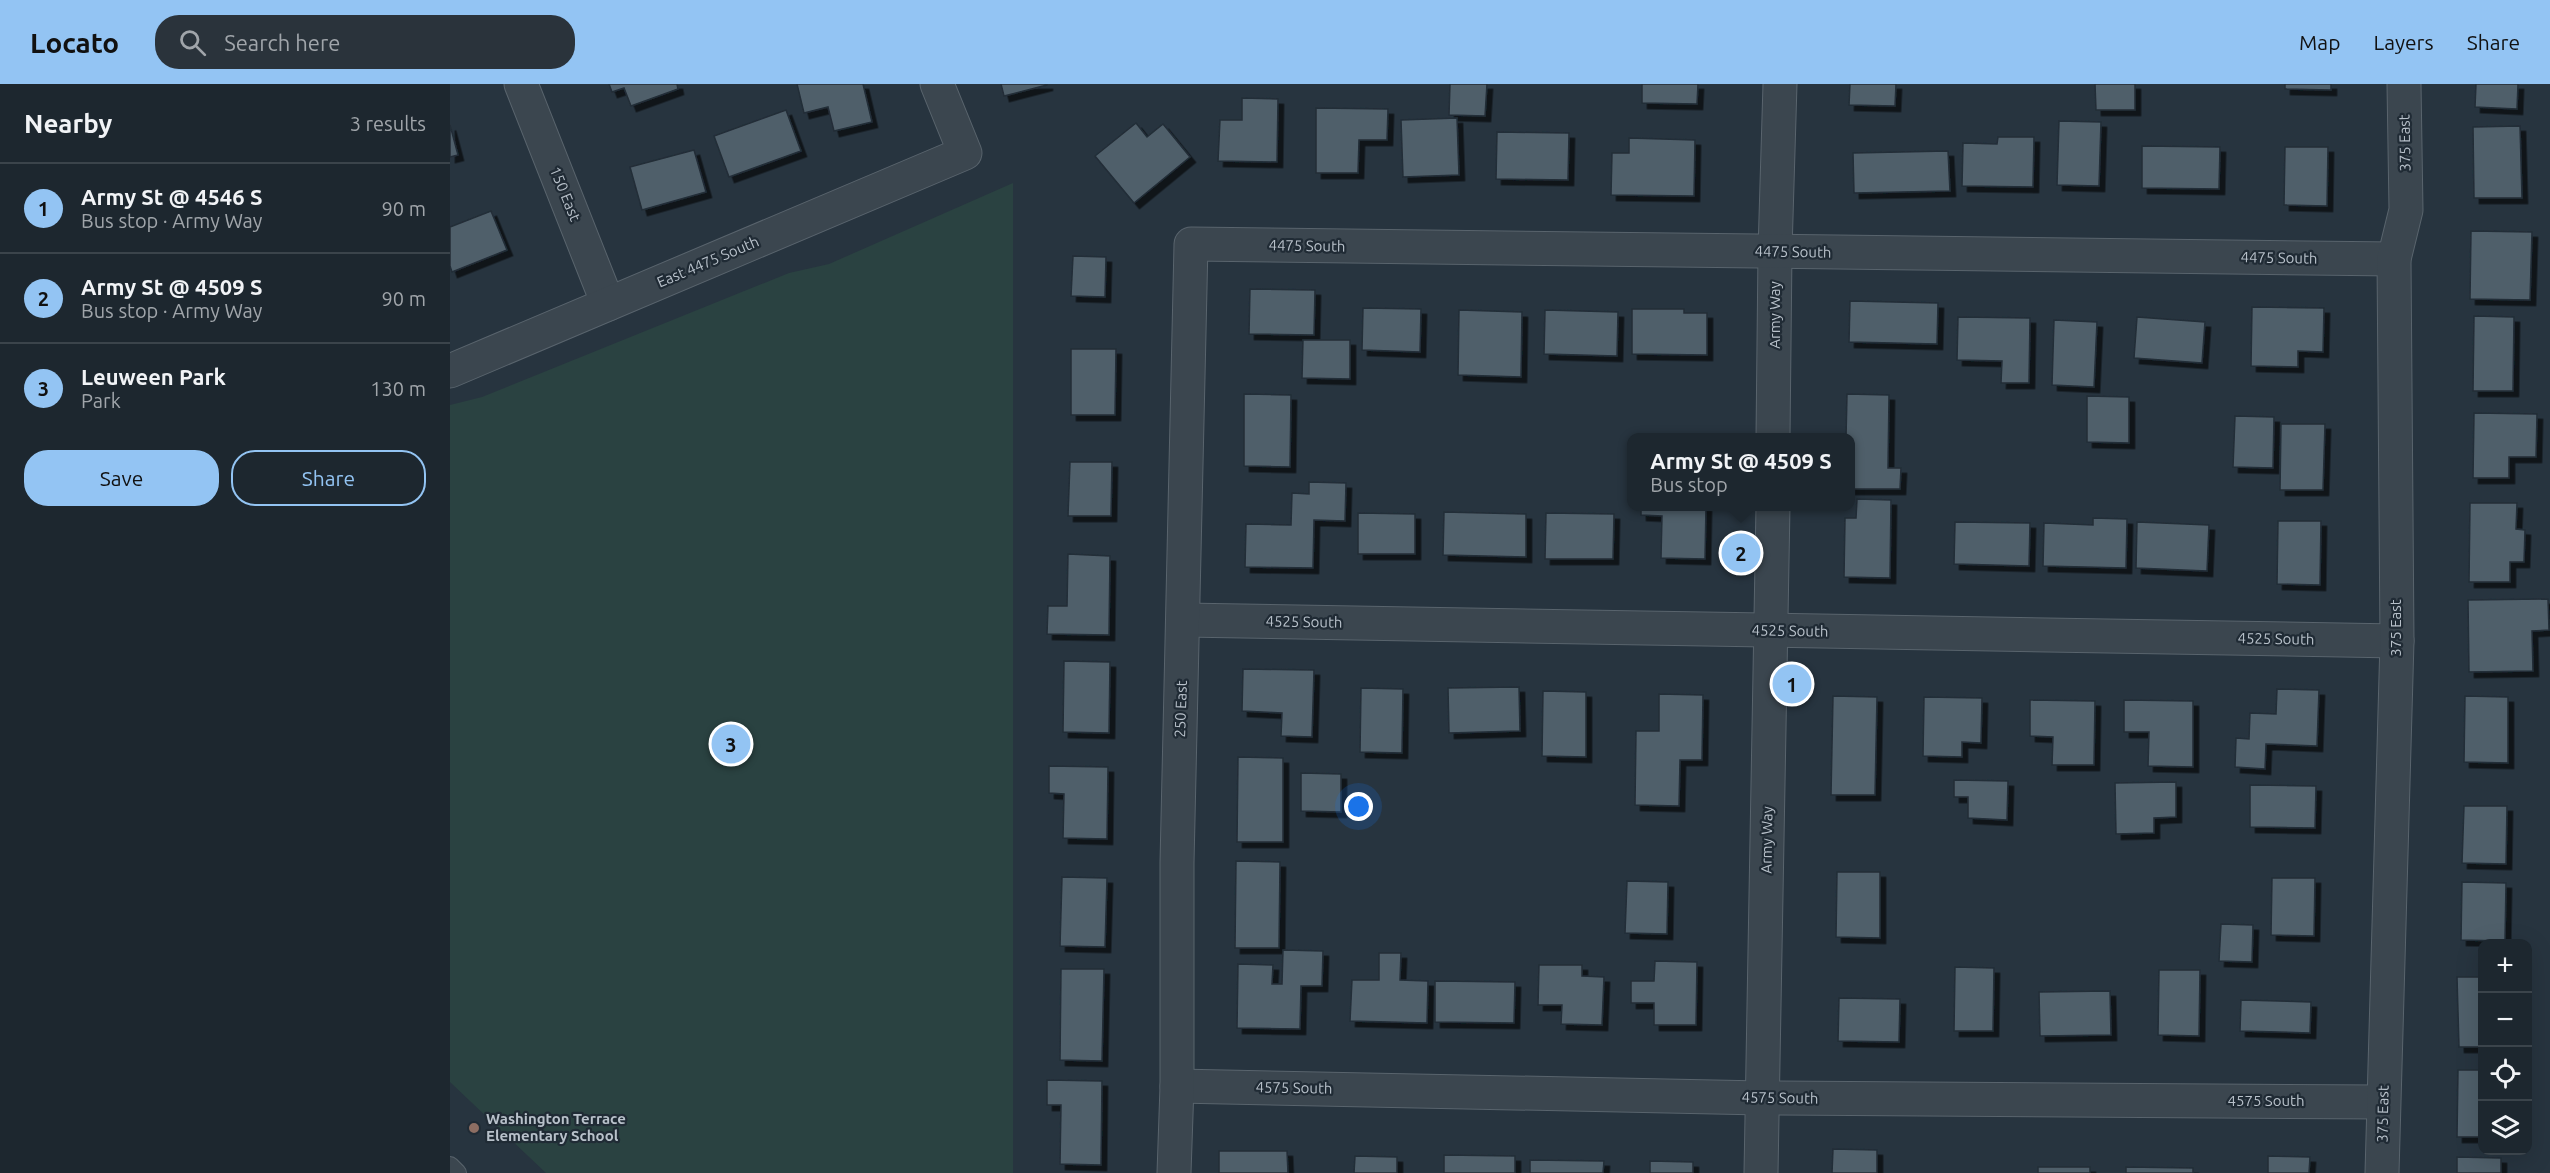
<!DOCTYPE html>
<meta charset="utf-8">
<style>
:root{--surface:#1d272f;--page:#2a333b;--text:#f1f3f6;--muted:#a0a5aa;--line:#3b444b;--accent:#93c4f3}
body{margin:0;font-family:Ubuntu,sans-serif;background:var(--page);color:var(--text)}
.controls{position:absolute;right:18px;bottom:18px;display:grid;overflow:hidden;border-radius:12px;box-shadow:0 6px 24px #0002}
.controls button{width:54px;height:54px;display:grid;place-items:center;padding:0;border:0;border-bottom:2px solid var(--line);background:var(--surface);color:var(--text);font:30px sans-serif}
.you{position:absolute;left:909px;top:723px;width:21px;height:21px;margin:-15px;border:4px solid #fff;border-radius:50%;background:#1a73e8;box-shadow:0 0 0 9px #1a73e833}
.badge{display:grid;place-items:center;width:39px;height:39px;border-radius:50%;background:var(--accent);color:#111;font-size:20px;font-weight:700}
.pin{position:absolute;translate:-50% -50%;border:3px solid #fff;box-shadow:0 2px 6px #0006}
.popup{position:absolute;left:1177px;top:349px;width:228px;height:78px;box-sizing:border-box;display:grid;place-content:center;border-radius:12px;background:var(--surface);filter:drop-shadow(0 2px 4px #0005);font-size:20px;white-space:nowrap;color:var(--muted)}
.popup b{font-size:22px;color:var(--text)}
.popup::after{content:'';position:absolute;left:50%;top:100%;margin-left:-12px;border:12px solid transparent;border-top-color:var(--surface)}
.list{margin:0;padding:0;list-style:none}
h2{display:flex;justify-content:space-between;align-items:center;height:78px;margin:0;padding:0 24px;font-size:26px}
h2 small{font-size:20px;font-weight:400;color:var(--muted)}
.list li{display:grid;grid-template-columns:39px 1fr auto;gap:18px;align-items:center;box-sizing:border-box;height:90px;padding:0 24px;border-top:2px solid var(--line)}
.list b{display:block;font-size:22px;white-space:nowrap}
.list p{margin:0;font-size:20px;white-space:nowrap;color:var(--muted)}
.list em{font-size:20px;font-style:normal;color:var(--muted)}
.actions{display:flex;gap:12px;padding:18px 24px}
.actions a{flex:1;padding:14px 0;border:2px solid var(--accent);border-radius:24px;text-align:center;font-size:21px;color:var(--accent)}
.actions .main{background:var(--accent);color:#111}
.icon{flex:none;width:33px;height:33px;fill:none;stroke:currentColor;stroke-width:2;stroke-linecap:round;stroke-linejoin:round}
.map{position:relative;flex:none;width:2100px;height:1089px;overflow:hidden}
header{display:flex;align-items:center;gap:36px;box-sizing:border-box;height:84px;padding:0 30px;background:var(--accent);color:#111}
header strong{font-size:28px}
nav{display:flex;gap:33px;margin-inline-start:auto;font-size:21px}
.search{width:420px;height:54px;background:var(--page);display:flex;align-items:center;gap:15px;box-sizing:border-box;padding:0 21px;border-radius:24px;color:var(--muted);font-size:22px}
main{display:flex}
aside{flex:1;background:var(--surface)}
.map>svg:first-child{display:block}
.green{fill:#2a4241}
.building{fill:#505f6a;stroke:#222d37;stroke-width:1.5;filter:url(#shadow)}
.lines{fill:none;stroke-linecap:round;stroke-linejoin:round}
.lane-casing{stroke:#59646d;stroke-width:20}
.street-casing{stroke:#59646d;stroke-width:35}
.lane{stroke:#3b464f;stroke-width:18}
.street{stroke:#3b464f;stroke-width:33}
.education-dot{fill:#8d6e63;stroke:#202b35;stroke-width:2}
.labels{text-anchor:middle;stroke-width:4.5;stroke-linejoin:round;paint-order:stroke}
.street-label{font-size:15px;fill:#b8c1ca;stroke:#202b35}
.poi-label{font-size:15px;font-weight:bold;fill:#b8c1ca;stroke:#202b35;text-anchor:start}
</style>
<header>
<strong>Locato</strong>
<div class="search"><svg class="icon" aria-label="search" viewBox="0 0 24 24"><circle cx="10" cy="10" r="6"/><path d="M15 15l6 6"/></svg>Search here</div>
<nav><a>Map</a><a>Layers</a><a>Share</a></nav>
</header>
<main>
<aside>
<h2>Nearby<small>3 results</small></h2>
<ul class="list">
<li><span class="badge">1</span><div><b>Army St @ 4546 S</b><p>Bus stop · Army Way</p></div><em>90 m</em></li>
<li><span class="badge">2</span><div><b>Army St @ 4509 S</b><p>Bus stop · Army Way</p></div><em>90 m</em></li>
<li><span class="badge">3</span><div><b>Leuween Park</b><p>Park</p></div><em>130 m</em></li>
</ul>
<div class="actions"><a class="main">Save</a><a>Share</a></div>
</aside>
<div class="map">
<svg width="2100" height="1089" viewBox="0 0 2100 1089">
<defs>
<filter id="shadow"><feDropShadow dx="5.5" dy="5.5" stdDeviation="0" flood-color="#0009"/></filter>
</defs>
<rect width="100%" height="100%" fill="#27343f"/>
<polygon class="green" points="563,99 563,1089 96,1089 0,998 0,321 32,313 339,189 379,180"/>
<g class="building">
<polygon points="159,0 227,0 228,5 181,22 174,4 162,8"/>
<polygon points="347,0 413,0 422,38 384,47 378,23 354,29"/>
<polygon points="551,0 597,0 597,1 554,12"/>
<polygon points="1000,0 1037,0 1035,32 999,31"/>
<polygon points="1192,0 1248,0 1247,20 1192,19"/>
<polygon points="1400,0 1446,0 1445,22 1399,21"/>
<polygon points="1645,0 1685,0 1685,26 1646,26"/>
<polygon points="1835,0 1881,0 1881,6 1835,5"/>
<polygon points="2026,0 2068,0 2067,25 2025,23"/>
<polygon points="792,14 828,15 827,78 768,77 770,36 792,36"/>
<polygon points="866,24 938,25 937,56 909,56 908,89 866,89"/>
<polygon points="336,26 351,67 279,93 264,52"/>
<polygon points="1007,34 1009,91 953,93 951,36"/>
<polygon points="1609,37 1651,38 1649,102 1607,101"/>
<polygon points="686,39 697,53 713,40 740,73 684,119 645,72"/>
<polygon points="0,41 8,71 0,73"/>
<polygon points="2070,42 2072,114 2024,114 2023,43"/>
<polygon points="1047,48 1119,49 1118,96 1046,95"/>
<polygon points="1548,53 1584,53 1583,103 1512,102 1513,59 1547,60"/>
<polygon points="1179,54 1245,56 1244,112 1161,111 1162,69 1179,69"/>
<polygon points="1692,62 1770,63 1769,105 1692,104"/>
<polygon points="1835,63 1878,63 1877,122 1834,121"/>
<polygon points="244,66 256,108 192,126 180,83"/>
<polygon points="1498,67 1500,107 1404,109 1403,69"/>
<polygon points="41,127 57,166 2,188 0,182 0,143"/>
<polygon points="2021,147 2082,148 2080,216 2020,215"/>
<polygon points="623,172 656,173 655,213 621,212"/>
<polygon points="800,205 865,206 864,251 799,250"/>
<polygon points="1400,217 1488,219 1487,260 1399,258"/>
<polygon points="1802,223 1874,224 1873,268 1848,267 1848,283 1801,282"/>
<polygon points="913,224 971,225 970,268 912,266"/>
<polygon points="1182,225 1234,225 1234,229 1257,229 1257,271 1182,270"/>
<polygon points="1009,226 1072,228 1071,293 1008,291"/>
<polygon points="1095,226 1168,228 1167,272 1094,270"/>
<polygon points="2024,232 2064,233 2063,307 2023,307"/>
<polygon points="1508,233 1580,234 1579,299 1551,299 1552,277 1507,276"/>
<polygon points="1687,233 1755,238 1752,279 1684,274"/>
<polygon points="1604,236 1647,238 1644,303 1602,301"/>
<polygon points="853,256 900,256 900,295 852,294"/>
<polygon points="621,265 666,265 665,331 621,331"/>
<polygon points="794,310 841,311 840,383 794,382"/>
<polygon points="1397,310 1439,311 1438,384 1451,384 1450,405 1400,405 1400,354 1396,354"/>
<polygon points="1637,312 1679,313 1679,359 1637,358"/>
<polygon points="2024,329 2087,330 2086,373 2059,373 2059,394 2023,394"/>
<polygon points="1785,332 1824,333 1823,384 1783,383"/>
<polygon points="1831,340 1875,340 1873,406 1830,406"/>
<polygon points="620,378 662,378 661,432 618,432"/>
<polygon points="859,398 896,399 895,437 864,436 863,484 795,483 796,440 841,441 842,409 859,410"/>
<polygon points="1407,415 1441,416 1440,494 1394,493 1395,434 1406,434"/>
<polygon points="2020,419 2067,419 2066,445 2075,446 2074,478 2060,478 2060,498 2019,498"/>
<polygon points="1191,422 1256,422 1255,475 1211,474 1212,432 1191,431"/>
<polygon points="994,428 1076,430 1076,473 993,471"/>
<polygon points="908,429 965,430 965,470 908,470"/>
<polygon points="1096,429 1164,430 1163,475 1095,475"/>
<polygon points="1643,434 1677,435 1676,484 1593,482 1594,439 1643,441"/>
<polygon points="1828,437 1871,437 1870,501 1827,500"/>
<polygon points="1505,438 1580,439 1579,482 1504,480"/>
<polygon points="1687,438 1759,441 1757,487 1686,484"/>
<polygon points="618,470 660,472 659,551 597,550 598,522 617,522"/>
<polygon points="2098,515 2099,546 2082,547 2083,587 2019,588 2018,516"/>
<polygon points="614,577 660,578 659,649 613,648"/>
<polygon points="793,585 864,586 862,653 831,652 832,629 792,627"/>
<polygon points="1069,603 1070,647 999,649 998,604"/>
<polygon points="911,604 953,605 952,669 910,668"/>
<polygon points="1827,605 1869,606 1867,662 1816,660 1815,685 1785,683 1786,654 1799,655 1800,629 1826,630"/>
<polygon points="1093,607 1136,608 1136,673 1092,672"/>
<polygon points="1209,610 1253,611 1252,676 1230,676 1229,722 1185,721 1186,647 1209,647"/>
<polygon points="1383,612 1427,613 1425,711 1381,711"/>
<polygon points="2015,612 2058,613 2058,679 2014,678"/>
<polygon points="1474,613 1532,614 1531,659 1512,658 1512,673 1473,672"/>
<polygon points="1580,616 1645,617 1644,681 1602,681 1603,653 1580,652"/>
<polygon points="1674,616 1743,617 1743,683 1698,682 1699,648 1674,648"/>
<polygon points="788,673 833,674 833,758 787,758"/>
<polygon points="599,682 658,683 657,755 613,754 614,710 599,709"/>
<polygon points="851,689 891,690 891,728 851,727"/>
<polygon points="1504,696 1558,697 1557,736 1518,734 1518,713 1504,713"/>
<polygon points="1726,698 1726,733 1704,734 1704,749 1666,750 1665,699"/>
<polygon points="1800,701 1866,702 1865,744 1800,743"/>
<polygon points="2014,722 2057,722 2056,780 2012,779"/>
<polygon points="786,777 830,778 829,864 785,864"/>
<polygon points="1387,788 1430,788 1430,854 1386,853"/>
<polygon points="612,793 657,794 655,863 610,862"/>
<polygon points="1822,794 1865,794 1864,852 1821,851"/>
<polygon points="1177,797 1218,798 1217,850 1175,849"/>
<polygon points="2012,798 2056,799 2055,857 2011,856"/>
<polygon points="1771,840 1803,841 1802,878 1769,877"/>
<polygon points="833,866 873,867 872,902 851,902 850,945 787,944 788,880 823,881 822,900 832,900"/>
<polygon points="929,869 951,869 950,896 978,897 977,939 900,937 902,896 929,896"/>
<polygon points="1205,877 1247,878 1246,941 1204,941 1204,919 1181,919 1181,897 1204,897"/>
<polygon points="1089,881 1132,881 1132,892 1154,893 1152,941 1111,940 1112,921 1088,921"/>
<polygon points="1505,883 1544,884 1543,947 1504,947"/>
<polygon points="611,885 654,885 652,977 610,976"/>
<polygon points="1709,886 1750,886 1749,952 1708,951"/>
<polygon points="2007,893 2032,893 2032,963 2009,963"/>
<polygon points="985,897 1065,898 1064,939 985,938"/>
<polygon points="1660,907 1661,951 1590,952 1589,908"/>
<polygon points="1389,914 1450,915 1449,958 1388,957"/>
<polygon points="1791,916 1861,918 1860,949 1790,947"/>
<polygon points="2008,986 2032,986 2032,1053 2007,1053"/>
<polygon points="597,996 652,997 651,1081 610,1080 611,1021 597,1021"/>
<polygon points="1383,1065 1427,1066 1427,1089 1382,1089"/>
<polygon points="769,1067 837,1067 838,1089 769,1089"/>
<polygon points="994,1071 1065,1072 1065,1089 994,1089"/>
<polygon points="905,1072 947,1073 947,1089 904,1089"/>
<polygon points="1818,1072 1860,1073 1859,1089 1818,1089"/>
<polygon points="2007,1073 2051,1074 2051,1089 2007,1089"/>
<polygon points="1080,1076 1154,1077 1153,1089 1080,1089"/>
<polygon points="1200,1077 1243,1078 1243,1089 1200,1089"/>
<rect x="1588" y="1083" width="52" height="6"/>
<polygon points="1676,1083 1743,1084 1743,1089 1676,1089"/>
</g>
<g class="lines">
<g class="lane-casing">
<polyline id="lane" points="0,1082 7,1089"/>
</g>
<g class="street-casing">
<g id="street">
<polyline points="71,0 158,220"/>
<polyline points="0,287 515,69 487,0"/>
<polyline points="1323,354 1325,167 1330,0"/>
<polyline points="734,536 1947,557"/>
<polyline points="727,1002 1312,1014 1933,1018"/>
<polyline points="724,1089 727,1002 727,779 741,160 1944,175"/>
<polyline points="1311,1089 1323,422"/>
<polyline points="1932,1089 1947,557 1944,175 1956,126 1954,0"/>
</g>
</g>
<use href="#lane" class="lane"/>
<use href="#street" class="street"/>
</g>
<circle class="education-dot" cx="24" cy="1044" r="6"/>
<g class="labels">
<g class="street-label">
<text transform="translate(1955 59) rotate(-91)" y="5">375 East</text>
<text transform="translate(115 110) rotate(68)" y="5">150 East</text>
<text transform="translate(857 162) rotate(1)" y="5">4475 South</text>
<text transform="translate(1343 168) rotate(1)" y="5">4475 South</text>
<text transform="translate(1829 174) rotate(1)" y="5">4475 South</text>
<text transform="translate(258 178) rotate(-23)" y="5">East 4475 South</text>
<text transform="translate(1325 231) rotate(-90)" y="5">Army Way</text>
<text transform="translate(854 538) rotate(1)" y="5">4525 South</text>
<text transform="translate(1946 544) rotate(-90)" y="5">375 East</text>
<text transform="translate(1340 547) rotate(1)" y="5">4525 South</text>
<text transform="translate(1826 555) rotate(1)" y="5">4525 South</text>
<text transform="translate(731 625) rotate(-88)" y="5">250 East</text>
<text transform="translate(1317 756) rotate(-89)" y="5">Army Way</text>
<text transform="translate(844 1004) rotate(1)" y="5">4575 South</text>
<text transform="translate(1330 1014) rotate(1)" y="5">4575 South</text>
<text x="1816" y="1022">4575 South</text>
<text transform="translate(1933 1030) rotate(-89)" y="5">375 East</text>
</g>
<g class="poi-label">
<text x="36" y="1040">Washington Terrace<tspan x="36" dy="17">Elementary School</tspan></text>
</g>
</g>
</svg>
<div class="controls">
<button>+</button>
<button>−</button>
<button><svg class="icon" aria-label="locate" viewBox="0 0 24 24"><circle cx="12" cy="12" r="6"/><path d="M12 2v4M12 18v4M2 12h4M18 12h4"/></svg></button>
<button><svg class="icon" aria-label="layers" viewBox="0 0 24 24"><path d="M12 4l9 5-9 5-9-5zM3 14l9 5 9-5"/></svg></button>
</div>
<div class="you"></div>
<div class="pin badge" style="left:1342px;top:600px">1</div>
<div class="pin badge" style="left:1291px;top:469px">2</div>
<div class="popup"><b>Army St @ 4509 S</b>Bus stop</div>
<div class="pin badge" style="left:281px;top:660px">3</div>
</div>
</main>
